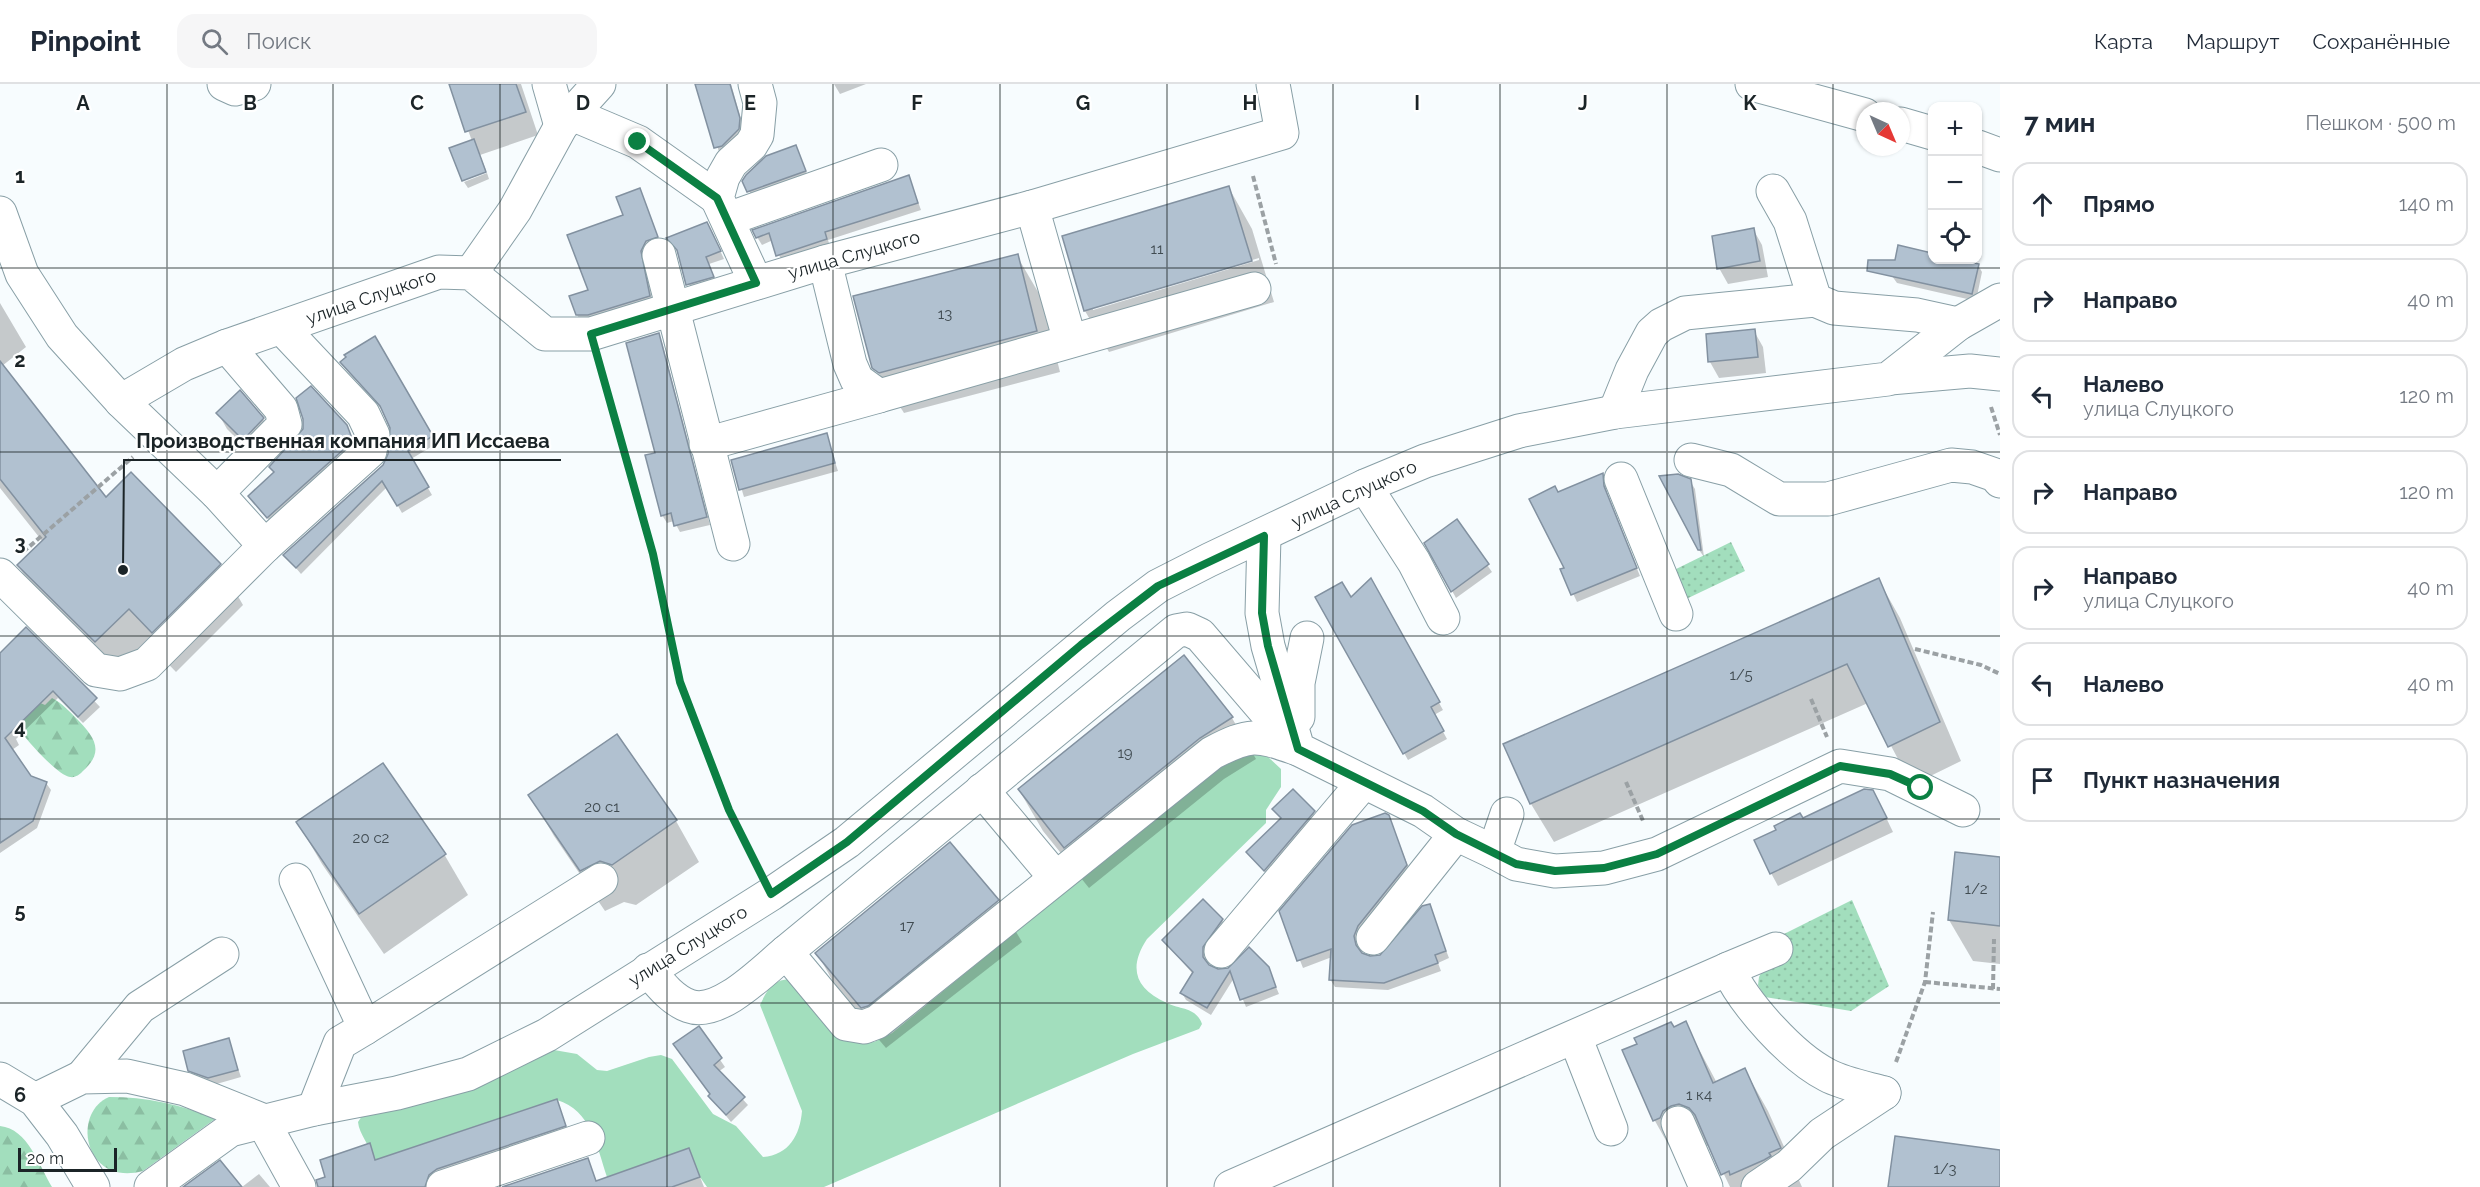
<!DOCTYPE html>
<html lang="ru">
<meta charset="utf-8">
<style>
:root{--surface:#fff;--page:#f6f6f7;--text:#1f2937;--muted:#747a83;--line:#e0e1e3}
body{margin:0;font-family:Raleway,sans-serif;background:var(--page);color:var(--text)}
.controls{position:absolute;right:18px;top:18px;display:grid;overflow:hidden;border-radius:12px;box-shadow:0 2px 4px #0004}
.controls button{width:54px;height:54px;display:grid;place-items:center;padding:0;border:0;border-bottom:2px solid var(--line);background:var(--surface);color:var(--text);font:30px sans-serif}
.compass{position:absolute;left:1856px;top:18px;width:54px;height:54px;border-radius:50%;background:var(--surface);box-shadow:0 2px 4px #0004;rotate:136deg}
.scale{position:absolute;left:18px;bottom:15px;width:99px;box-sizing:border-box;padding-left:6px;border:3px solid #1b2427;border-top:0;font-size:16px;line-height:21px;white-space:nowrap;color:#1b2427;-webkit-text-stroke:4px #fff;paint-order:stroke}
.stop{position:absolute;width:18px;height:18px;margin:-14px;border:4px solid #0b8043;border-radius:50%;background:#fff}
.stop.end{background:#0b8043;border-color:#fff;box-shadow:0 2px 6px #0008}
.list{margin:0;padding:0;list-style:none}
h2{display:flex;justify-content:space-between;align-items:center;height:78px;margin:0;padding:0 24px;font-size:26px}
h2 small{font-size:20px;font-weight:400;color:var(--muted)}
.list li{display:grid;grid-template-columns:39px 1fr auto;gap:18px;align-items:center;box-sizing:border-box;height:84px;margin:0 12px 12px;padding:0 12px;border:2px solid var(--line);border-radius:18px}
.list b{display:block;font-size:22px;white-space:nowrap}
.list p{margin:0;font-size:20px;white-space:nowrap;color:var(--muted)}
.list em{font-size:20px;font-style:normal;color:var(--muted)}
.icon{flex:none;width:33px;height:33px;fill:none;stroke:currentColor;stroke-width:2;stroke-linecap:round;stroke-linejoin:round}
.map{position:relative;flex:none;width:2000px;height:1103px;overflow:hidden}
header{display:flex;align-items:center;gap:36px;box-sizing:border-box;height:84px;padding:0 30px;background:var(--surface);border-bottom:2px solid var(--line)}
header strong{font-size:28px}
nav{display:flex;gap:33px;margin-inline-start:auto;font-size:21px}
.search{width:420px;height:54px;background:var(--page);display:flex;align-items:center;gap:15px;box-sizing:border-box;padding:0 21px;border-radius:18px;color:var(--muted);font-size:22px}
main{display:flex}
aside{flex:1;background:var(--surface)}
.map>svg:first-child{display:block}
.grass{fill:#a2debd}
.forest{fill:url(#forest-firs)}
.park{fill:url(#park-dots)}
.shadow{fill:#0003;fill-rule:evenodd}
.building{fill:#b1c1d0;stroke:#8291a0;stroke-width:1.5}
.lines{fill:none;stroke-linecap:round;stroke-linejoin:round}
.minor-casing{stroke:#889fa6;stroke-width:35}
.path{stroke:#9ba1a4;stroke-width:4;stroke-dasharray:6 3;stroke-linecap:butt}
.minor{stroke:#fff;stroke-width:33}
.route{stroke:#0b8043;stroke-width:8}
.grid{fill:none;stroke:#1b2427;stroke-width:1.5;stroke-opacity:0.55}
.labels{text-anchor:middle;stroke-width:4.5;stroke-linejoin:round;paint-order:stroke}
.number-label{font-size:15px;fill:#404b51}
.street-label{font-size:18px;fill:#1b2427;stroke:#fff}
.grid-label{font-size:20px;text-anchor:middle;font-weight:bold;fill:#1b2427;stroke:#fff;stroke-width:4.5;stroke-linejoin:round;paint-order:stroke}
.leader{fill:none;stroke:#1b2427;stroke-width:2}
.callout-dot{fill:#1b2427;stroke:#fff;stroke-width:2}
.callout-label{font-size:20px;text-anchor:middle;font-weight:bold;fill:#1b2427;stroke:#fff;stroke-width:4.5;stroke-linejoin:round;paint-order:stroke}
</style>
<header>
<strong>Pinpoint</strong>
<div class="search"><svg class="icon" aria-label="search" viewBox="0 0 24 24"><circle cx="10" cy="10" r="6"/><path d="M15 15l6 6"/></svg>Поиск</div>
<nav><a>Карта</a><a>Маршрут</a><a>Сохранённые</a></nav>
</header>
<main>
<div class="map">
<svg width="2000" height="1103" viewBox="0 0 2000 1103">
<defs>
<pattern id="forest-firs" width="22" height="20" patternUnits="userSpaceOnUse" patternTransform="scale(1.5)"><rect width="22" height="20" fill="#a2debd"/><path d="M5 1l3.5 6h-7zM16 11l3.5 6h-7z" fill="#8bbea2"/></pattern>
<pattern id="park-dots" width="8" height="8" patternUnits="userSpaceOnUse" patternTransform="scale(1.5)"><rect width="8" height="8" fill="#a2debd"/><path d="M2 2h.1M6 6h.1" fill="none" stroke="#8bbea2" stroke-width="1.8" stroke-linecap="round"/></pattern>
</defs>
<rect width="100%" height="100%" fill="#f7fcfe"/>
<path class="grass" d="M 1255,668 L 1267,672 L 1281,685 L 1281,703 L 1266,726 L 1266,739 L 1147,855 C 1128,884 1135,905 1167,919 C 1181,926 1196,923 1202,940 L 1199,945 L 1133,970 L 824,1103 L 707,1103 L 700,1093 L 689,1064 L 607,1093 C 597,1063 591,1026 557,1016 L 375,1076 C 370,1062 359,1050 358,1038 L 362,1032 L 475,1004 L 554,966 L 577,970 L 597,986 L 607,987 L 649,973 L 661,971 L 672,975 L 713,1030 L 736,1042 L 763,1073 C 789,1071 800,1051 802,1027 L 760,921 C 767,906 773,895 792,895 L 858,959 L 874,958 L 892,949 L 1216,684 L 1234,672 Z"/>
<g class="forest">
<path d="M 0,579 L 38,618 L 45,621 L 52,614 C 62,619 69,627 77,635 C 92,651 105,665 86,684 C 81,689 77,694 70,693 C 54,691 4,631 0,616 C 0,605 0,590 0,579 Z"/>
<path d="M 109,1013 C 146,1013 181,1020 215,1035 L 143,1087 C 84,1103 71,1029 109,1013 Z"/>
<path d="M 0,1042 C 28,1045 39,1081 52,1103 L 0,1103 Z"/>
</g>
<g class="park">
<polygon points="1731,458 1745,487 1684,516 1670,488"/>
<polygon points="1852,816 1889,902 1851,927 1765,913 1758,901 1759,893 1780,852"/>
</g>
<g class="shadow">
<polygon points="451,0 521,0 538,51 480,71 486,86 463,95 472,57"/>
<polygon points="697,0 731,0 743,42 740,57 720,71"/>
<polygon points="834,0 866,0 840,10"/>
<polygon points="796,62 809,95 753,115 744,97"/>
<polygon points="487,89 489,95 468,104 464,98"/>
<polygon points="909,93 921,126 828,156 830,162 782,178 773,156 762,161 757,153"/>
<path d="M 1229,104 L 1252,145 L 1274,218 L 1109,268 L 1085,227 L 1063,153 ZM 1259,174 L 1259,176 L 1093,226 L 1093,223 Z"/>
<polygon points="639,106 661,161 644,175 653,220 582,238 577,231"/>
<polygon points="1753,145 1762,161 1768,193 1728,200 1719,184"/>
<polygon points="711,147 724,175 709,180 717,200 692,208 679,170 668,155"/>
<polygon points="1899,163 1932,171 1932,176 1954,176 1978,181 1982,188 1976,217 1897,199 1892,192"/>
<polygon points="1017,172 1041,213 1060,288 904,329 871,277"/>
<polygon points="0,219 26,263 2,282 106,415 220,481 243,521 176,588 153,564 118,597 42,521 18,481 43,458 0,404"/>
<polygon points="1754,247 1763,263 1766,289 1719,294 1710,278 1707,252"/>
<polygon points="658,251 662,258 710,441 680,448 674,437 667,439 662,431 656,370"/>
<polygon points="375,254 436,360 411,375 432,411 402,429 387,403 301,490 285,471 384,382 390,372 392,343 384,328 342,278"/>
<polygon points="240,308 263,335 272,351 253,371 227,345 218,329"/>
<polygon points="346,342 356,365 273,441 250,412 275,390 271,383"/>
<polygon points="826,351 838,387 744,413 733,377"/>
<polygon points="1602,390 1606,398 1607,411 1640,492 1577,518 1562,486 1566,484 1558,410"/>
<polygon points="1690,397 1695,405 1704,473 1699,466"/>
<polygon points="1457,437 1492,488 1456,514 1426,459"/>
<polygon points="1878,495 1900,534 1961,677 1912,701 1868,619 1554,758 1531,720 1505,661"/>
<polygon points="1371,496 1443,626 1434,631 1447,655 1408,676 1317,514 1351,516"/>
<polygon points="26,545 100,623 83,639 58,614 16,655 19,661 12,666 30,693 46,699 51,706 37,744 0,769 0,571"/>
<polygon points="1184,573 1232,634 1256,675 1224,695 1089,804 1043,747 1019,706"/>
<polygon points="530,711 676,737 699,778 636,821 624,818 605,827 554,752"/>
<polygon points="1880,721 1893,748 1778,802 1771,789 1802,735"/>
<polygon points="1274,725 1313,728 1318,736 1269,793 1248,768 1281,735"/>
<polygon points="1388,732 1411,789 1358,859 1359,867 1371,874 1381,873 1429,822 1449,874 1438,879 1441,887 1388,906 1335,903 1330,895 1332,873 1303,884 1281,828"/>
<polygon points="298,739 444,770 468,811 384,870 322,780"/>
<polygon points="2000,774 2000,880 1973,877 1949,836"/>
<polygon points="998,817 1022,858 886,964 840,910 817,869"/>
<polygon points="1222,836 1226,844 1206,871 1207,881 1218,887 1268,884 1279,910 1246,923 1234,894 1211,931 1186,916 1182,909 1193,890 1164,857"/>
<polygon points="1685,939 1717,999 1745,986 1768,1027 1802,1103 1730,1103 1711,1063 1704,1061 1678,1078 1655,1037 1624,967"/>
<polygon points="698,944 725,983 718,988 748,1021 731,1038 710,1012"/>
<polygon points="228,956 241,993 213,1001 194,994 190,986"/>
<polygon points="557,1017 569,1049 430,1103 329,1103 369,1061 376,1078"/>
<polygon points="689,1065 704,1103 506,1103 587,1076 597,1098"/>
<polygon points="259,1090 270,1103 242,1103"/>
</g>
<g class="building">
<polygon points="449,0 516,0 526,28 465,48"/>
<polygon points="695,0 730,0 740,34 739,45 722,62 714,64"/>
<polygon points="474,55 486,88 462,97 449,64"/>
<polygon points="796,61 806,87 747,108 742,97 746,91 766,72"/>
<polygon points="909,91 918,119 825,148 827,155 776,172 769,149 756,154 752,146"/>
<polygon points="1229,102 1252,177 1084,227 1062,152"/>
<polygon points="640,104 658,153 646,157 641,167 650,212 588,231 576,231 569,212 588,206 567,151 623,131 616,113"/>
<polygon points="707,138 721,167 706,173 714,193 686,201 677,166 666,154"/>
<polygon points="1754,144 1760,177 1717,185 1712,152"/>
<polygon points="1898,161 1932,169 1932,176 1961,176 1979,180 1972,210 1867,187 1868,176 1895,176"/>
<polygon points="1018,170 1037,247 879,289 872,284 853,212"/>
<polygon points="1755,245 1758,273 1708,278 1706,250"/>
<polygon points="659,249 707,433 674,442 671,429 661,432 645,371 655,369 626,259"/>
<polygon points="375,252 433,352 408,367 429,403 397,422 382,397 296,484 283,471 383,381 388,370 390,344 380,322 340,278 346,273 344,271"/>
<polygon points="0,277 106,413 131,388 221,480 152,549 129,525 95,558 17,481 46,453 0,395"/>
<polygon points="311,302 347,341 353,357 267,434 248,412 274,388 269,383 303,345 303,335 296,314"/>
<polygon points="240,306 264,334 243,356 216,329"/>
<polygon points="827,349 835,379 739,406 731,376"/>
<polygon points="1603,389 1604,402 1637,484 1571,511 1560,485 1564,484 1529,415 1555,402 1558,408"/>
<polygon points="1678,390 1691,395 1701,466 1698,466 1659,392"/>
<polygon points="1457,435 1489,480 1451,508 1424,459"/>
<polygon points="1371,494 1440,618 1431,623 1444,647 1403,670 1315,513 1342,498 1351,513"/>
<polygon points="1879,494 1940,638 1888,663 1847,580 1530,720 1503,660"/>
<polygon points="26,543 97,614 78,633 53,607 5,654 31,692 47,698 33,737 0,759 0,569"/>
<polygon points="1184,571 1233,633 1200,654 1064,764 1018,705"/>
<polygon points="617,650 677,736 612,781 600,777 580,787 528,711"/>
<polygon points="383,679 446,770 359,830 296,738"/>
<polygon points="1293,705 1315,727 1264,787 1246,768 1281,734 1272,725"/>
<polygon points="1864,705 1873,706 1887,734 1770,790 1754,756 1776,746 1774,742 1800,729 1803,734"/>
<polygon points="1385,729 1389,731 1407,781 1358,842 1354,852 1356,861 1362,869 1370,872 1380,871 1422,822 1430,820 1446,867 1435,871 1438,879 1384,899 1329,896 1331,865 1297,877 1279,827 1352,741"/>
<polygon points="950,758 999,816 868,922 861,924 815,869"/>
<polygon points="1955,768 2000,773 2000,842 1948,836"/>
<polygon points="1203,815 1223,835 1203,863 1203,873 1209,881 1218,885 1228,884 1249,863 1269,883 1276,903 1240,916 1230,887 1207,924 1180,909 1193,888 1162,856"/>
<polygon points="1686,937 1713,999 1745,984 1781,1064 1769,1069 1771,1072 1764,1076 1730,1091 1729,1087 1721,1091 1695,1031 1689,1024 1679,1020 1671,1022 1663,1027 1660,1034 1653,1037 1622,966 1637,960 1634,954 1671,938 1674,943"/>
<polygon points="699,942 722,974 714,981 745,1013 726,1031 708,1012 710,1010 673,960"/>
<polygon points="229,954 238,986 208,994 188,987 183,967"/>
<polygon points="557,1015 566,1042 437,1085 429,1091 425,1103 318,1103 316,1096 325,1093 320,1076 370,1059 375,1076"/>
<polygon points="1895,1052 2000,1066 2000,1103 1888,1103"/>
<polygon points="689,1064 700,1093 672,1103 502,1103 588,1074 596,1097"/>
<polygon points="220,1076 242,1103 183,1103"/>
</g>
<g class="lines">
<g class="minor-casing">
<g id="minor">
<polyline points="224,0 235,5 254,0"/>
<polyline points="549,0 561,42"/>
<polyline points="755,0 760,19 757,51 751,61 731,79 723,93 717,114 756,199"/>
<polyline points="1752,0 1865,31"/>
<polyline points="572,30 638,58 717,114"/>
<polyline points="1901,40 1932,49"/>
<polyline points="1978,63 2000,71"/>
<polyline points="1773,107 1790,137 1815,216 1834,224 1917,231 1958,240"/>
<polyline points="1032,123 1070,257"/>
<polyline points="0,129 22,190 62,252 121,317 184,280 227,262 439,188 471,189 545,250 591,250 825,178 1032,123 1282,49 1273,0"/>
<polyline points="728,135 881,81"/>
<polyline points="659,171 733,460"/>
<polyline points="825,178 850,280 857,296 879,312 1254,205"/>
<polyline points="471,189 515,126 561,42 599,0"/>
<polyline points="1890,294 1970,287 2000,290"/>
<polyline points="121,317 217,409 265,462"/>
<polyline points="1615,328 1632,286 1652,249 1661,241 1685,229 1815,216"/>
<polyline points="706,360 879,312"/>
<polyline points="1691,376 1731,386 1779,415 1828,415 1951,381 1972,383 1995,391 2000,397"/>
<polyline points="1621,395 1676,530"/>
<polyline points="1365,402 1414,478 1443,534"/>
<polyline points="217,409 285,340 281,325 227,262"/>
<polyline points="1264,452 1262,529 1268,562 1298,665 1423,727 1456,750 1494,768"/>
<polyline points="0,491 96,586 120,590 147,580 265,462 370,367 373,351 363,330 282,244"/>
<polyline points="1298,633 1298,599 1307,554"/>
<polyline points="982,706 1055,793"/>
<polyline points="1507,730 1494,768 1516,780 1555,787 1604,784 1657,770 1840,682 1890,690 1963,726"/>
<polyline points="296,796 365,944 340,959 314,1025"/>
<polyline points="1373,854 1456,750"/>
<polyline points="1221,867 1363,699"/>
<polyline points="786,868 1176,547 1187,545 1200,551 1297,664"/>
<polyline points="1728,885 1776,865"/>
<path d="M 648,886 C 659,899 672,916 689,922 C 719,933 763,887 786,868 L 846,940 L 864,943 L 877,938 L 1212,669 C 1252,648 1257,651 1298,665"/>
<polyline points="365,944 601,796"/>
<polyline points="1575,953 1611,1045"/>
<polyline points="82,993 140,923 222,870"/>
<polyline points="0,995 35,1016 62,1051 93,1103"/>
<polyline points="35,1016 82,993 127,992 185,1005 262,1036 299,1103"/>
<polyline points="1678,1039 1706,1103"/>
<polyline points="151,1103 230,1046 314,1025 397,1009 468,990 547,951 771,810 847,758 1118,532 1158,502 1209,476 1365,402 1425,377 1519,347 1615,328 1888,295 1958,240 2000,216"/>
<polyline points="443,1103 588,1054"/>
<path d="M 1231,1103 L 1728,885 C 1745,921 1792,973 1827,991 C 1844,1000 1866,1004 1884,1009"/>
<polyline points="1758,1103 1789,1082 1822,1050 1884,1009"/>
</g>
</g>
<g class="path">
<polyline points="1253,92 1276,180"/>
<polyline points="600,282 653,470 680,598 730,726 756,780"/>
<polyline points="1991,323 2000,351"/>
<polyline points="23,468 133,373"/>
<polyline points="1915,565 1981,581 2000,590"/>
<polyline points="1811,615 1827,653"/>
<polyline points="1626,698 1644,739"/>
<polyline points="1925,898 2000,905"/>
<polyline points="1993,905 1994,855"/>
<polyline points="1896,978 1925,898 1933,828"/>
</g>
<use href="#minor" class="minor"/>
</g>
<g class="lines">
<polyline class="route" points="638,58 717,114 756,199 591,250 653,470 680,598 729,726 771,810 847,758 1081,561 1158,502 1264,452 1262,529 1268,562 1298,665 1423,727 1456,750 1516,780 1555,787 1604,784 1657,770 1840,682 1890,690 1921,704"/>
</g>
<path class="grid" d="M 167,0 L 167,1103M 333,0 L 333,1103M 500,0 L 500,1103M 667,0 L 667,1103M 833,0 L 833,1103M 1000,0 L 1000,1103M 1167,0 L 1167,1103M 1333,0 L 1333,1103M 1500,0 L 1500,1103M 1667,0 L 1667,1103M 1833,0 L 1833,1103M 0,184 L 2000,184M 0,368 L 2000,368M 0,552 L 2000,552M 0,735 L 2000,735M 0,919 L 2000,919"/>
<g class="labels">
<g class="number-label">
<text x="1157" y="170">11</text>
<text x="945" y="235">13</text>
<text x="1741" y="596">1/5</text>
<text x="1125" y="674">19</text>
<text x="602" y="728">20 с1</text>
<text x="371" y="759">20 с2</text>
<text x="1976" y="810">1/2</text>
<text x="907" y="847">17</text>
<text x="1699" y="1016">1 к4</text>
<text x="1945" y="1090">1/3</text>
</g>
<g class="street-label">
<text transform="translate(854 171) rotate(-16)" y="6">улица Слуцкого</text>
<text transform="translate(371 213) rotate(-19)" y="6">улица Слуцкого</text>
<text transform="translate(1354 410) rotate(-25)" y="6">улица Слуцкого</text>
<text transform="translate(688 862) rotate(-32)" y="6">улица Слуцкого</text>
</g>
</g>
<g class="grid-label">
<text x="83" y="26">A</text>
<text x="250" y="26">B</text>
<text x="417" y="26">C</text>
<text x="583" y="26">D</text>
<text x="750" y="26">E</text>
<text x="917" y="26">F</text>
<text x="1083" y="26">G</text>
<text x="1250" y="26">H</text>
<text x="1417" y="26">I</text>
<text x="1583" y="26">J</text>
<text x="1750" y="26">K</text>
<text x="20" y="99">1</text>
<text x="20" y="283">2</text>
<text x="20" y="466">3</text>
<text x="20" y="650">4</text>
<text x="20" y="834">5</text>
<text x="20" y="1018">6</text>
</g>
<path class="leader" d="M123 486L124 376H561"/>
<circle class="callout-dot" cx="123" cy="486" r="6"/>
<g class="callout-label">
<text x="343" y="364">Производственная компания ИП Иссаева</text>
</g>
</svg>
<div class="controls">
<button>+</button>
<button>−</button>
<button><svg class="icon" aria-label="locate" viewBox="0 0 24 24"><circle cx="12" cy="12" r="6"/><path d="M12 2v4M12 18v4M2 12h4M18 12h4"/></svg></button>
</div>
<svg class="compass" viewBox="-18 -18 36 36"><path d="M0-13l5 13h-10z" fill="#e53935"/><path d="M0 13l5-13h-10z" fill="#747a83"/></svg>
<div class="scale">20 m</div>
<div class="stop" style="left:1921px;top:704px"></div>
<div class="stop end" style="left:638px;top:58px"></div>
</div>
<aside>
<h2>7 мин<small>Пешком · 500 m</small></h2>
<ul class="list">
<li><svg class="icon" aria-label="ahead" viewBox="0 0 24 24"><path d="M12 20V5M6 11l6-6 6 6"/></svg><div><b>Прямо</b></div><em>140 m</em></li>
<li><svg class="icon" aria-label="right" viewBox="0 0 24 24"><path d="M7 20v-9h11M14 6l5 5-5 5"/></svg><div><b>Направо</b></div><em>40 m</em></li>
<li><svg class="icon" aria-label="left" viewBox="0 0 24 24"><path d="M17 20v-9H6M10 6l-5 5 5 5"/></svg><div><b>Налево</b><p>улица Слуцкого</p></div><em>120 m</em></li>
<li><svg class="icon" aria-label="right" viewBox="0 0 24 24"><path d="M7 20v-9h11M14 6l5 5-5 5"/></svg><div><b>Направо</b></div><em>120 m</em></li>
<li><svg class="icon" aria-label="right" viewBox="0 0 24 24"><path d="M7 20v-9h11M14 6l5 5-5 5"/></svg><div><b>Направо</b><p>улица Слуцкого</p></div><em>40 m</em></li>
<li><svg class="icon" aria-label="left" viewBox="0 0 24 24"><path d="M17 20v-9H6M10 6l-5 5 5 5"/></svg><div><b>Налево</b></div><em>40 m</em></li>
<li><svg class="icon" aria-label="arrive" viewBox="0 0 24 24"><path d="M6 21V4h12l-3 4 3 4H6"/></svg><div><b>Пункт назначения</b></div></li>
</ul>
</aside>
</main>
